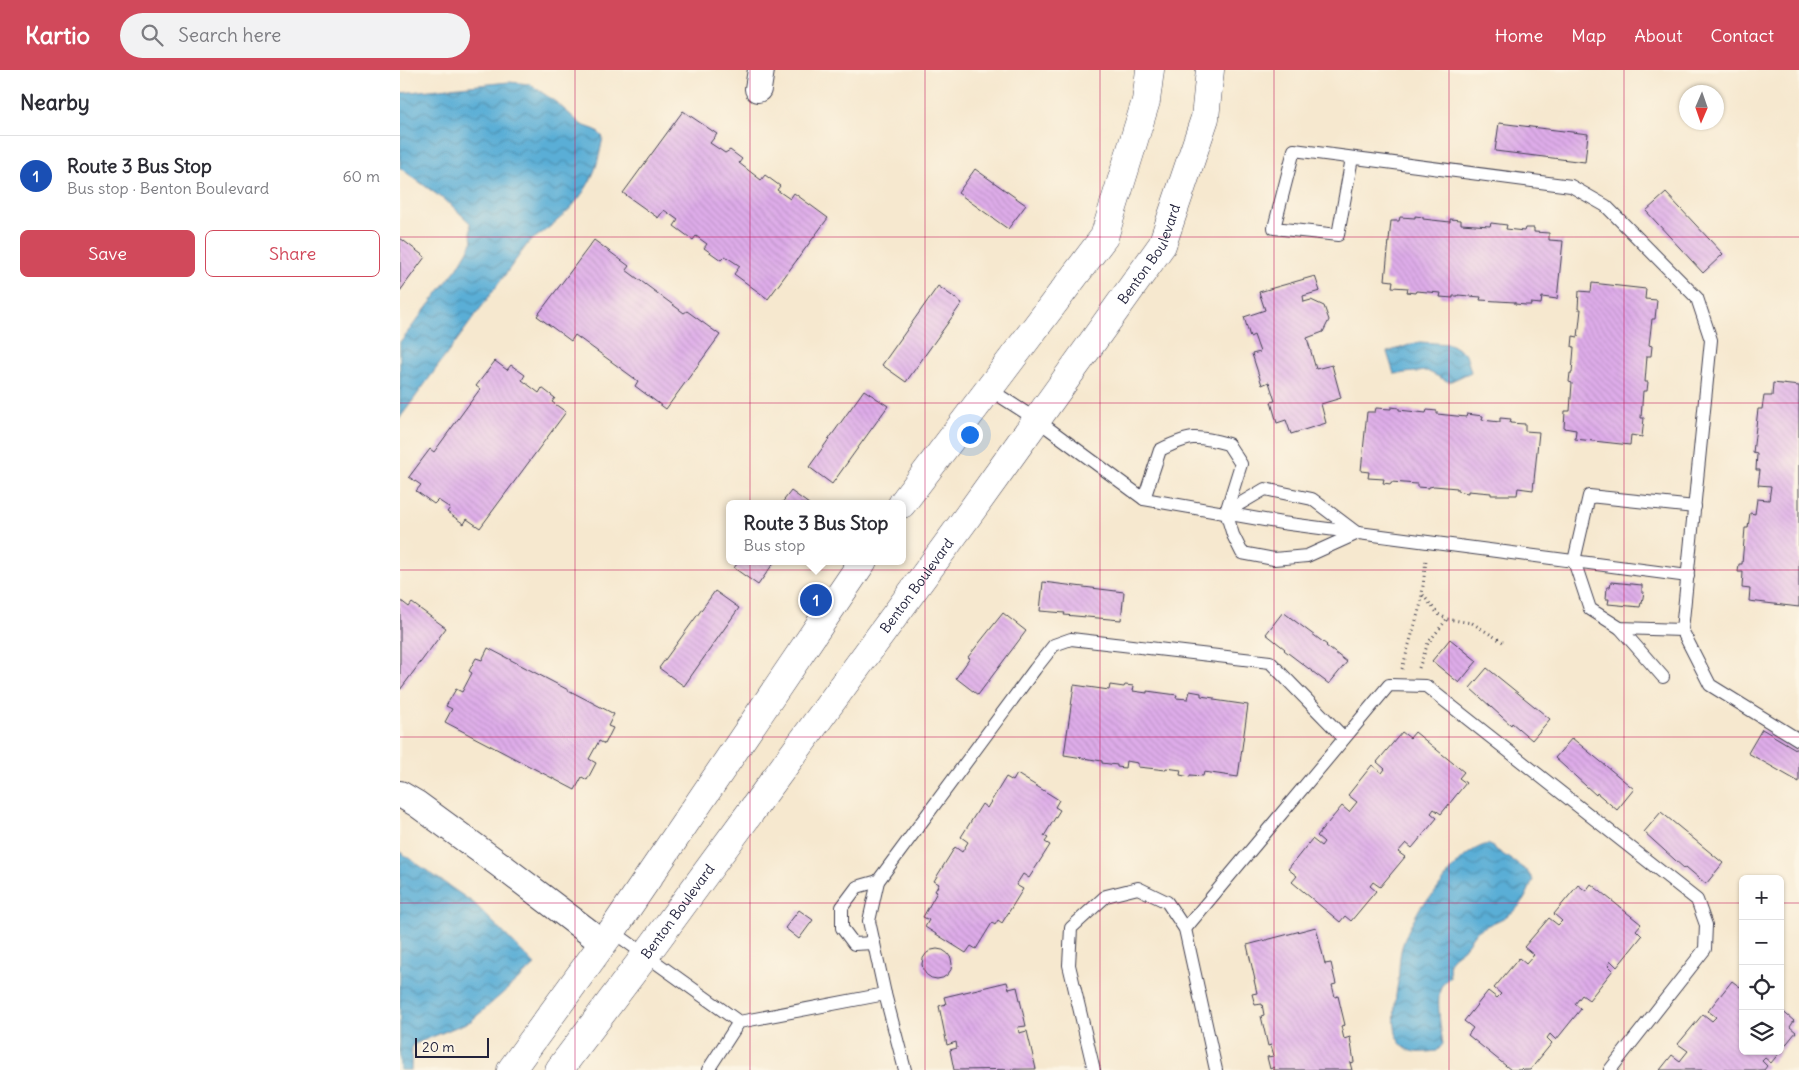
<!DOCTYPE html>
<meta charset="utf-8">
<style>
:root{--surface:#fff;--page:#f2f2f3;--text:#2b2b33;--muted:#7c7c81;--line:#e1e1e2;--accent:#d1495b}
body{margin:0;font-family:Delius,sans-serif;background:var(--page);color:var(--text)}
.controls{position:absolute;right:15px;bottom:15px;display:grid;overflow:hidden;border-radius:8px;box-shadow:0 1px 4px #0004}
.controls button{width:45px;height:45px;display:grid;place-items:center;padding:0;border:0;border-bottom:1px solid var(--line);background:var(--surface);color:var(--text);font:25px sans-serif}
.compass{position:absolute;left:1279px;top:15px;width:45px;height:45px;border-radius:50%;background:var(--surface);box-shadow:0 1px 4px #0004;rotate:182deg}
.scale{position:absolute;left:15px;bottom:12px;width:74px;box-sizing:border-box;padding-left:5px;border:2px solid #22223b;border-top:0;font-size:14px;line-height:18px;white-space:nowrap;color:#22223b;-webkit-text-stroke:4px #fcf5e5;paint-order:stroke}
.you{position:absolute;left:569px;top:364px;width:18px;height:18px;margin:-12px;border:4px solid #fff;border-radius:50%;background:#1a73e8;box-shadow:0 0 0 8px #1a73e833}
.badge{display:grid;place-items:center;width:32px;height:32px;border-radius:50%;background:var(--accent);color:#fff;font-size:16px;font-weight:700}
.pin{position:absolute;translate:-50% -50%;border:2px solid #fff;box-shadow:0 1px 5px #0006}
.popup{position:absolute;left:326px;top:430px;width:180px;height:65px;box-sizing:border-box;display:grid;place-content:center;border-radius:8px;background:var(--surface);filter:drop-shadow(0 1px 4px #0005);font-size:16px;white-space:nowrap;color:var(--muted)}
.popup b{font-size:19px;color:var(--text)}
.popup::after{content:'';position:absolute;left:50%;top:100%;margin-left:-10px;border:10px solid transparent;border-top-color:var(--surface)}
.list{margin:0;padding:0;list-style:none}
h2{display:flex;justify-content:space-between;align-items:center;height:65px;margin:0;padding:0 20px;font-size:21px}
h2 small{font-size:16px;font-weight:400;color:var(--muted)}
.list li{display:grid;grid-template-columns:32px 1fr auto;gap:15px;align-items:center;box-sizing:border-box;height:80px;padding:0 20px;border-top:1px solid var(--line)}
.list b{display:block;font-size:19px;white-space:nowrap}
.list p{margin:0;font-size:16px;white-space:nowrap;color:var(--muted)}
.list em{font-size:16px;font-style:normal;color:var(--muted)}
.actions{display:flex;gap:10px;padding:15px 20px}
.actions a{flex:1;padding:11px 0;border:1px solid var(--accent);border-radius:8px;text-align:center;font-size:18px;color:var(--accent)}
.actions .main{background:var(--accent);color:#fff}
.icon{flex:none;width:28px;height:28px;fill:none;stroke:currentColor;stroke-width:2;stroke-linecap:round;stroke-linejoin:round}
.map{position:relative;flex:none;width:1399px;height:1000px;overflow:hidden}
header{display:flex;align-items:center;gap:30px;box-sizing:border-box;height:70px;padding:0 25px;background:var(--accent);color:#fff}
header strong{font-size:24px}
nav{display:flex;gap:28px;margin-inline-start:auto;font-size:18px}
.search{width:350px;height:45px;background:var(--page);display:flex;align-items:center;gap:12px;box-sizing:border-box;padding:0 18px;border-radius:28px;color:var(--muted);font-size:19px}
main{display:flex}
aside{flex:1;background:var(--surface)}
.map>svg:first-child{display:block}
.water{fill:url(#water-waves);stroke:#3e6888}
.building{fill:url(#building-back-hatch)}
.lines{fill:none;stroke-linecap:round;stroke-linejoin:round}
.service-casing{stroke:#424051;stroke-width:14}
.minor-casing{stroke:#424051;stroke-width:28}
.tertiary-casing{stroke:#424051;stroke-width:29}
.path{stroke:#424051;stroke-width:3;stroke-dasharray:1 4;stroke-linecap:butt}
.service{stroke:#fff;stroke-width:12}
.minor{stroke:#fff;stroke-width:26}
.tertiary{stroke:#fff;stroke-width:28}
.grid{fill:none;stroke:#c2185b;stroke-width:1;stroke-opacity:0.55}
.labels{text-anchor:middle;stroke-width:4;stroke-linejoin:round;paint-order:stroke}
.street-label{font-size:14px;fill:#22223b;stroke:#fcf5e5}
</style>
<header>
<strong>Kartio</strong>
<div class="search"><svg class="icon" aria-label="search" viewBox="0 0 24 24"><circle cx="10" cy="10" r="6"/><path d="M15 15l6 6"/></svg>Search here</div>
<nav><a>Home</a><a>Map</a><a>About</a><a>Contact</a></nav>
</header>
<main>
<aside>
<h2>Nearby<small></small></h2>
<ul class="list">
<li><span class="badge" style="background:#1a4fb4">1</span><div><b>Route 3 Bus Stop</b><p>Bus stop · Benton Boulevard</p></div><em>60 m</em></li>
</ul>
<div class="actions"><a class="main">Save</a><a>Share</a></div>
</aside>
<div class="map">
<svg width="1399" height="1000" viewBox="0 0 1399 1000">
<defs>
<pattern id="water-waves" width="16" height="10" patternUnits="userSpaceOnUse" patternTransform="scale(1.25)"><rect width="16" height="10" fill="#5aaed6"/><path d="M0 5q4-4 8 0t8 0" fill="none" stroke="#4a8daf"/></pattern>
<pattern id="building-back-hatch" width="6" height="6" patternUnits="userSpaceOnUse" patternTransform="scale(1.25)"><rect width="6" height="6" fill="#deace9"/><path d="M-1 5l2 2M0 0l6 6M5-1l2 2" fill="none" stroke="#be94c9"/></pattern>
</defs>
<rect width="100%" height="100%" fill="#fcf5e5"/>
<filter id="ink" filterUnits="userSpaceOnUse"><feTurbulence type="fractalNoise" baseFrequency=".02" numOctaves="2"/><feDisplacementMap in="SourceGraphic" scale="10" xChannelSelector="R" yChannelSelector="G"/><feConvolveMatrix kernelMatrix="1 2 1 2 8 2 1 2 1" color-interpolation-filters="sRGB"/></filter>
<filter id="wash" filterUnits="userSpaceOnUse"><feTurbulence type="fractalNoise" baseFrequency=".0096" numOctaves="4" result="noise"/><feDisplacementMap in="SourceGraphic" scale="20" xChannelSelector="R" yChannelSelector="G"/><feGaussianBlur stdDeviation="1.12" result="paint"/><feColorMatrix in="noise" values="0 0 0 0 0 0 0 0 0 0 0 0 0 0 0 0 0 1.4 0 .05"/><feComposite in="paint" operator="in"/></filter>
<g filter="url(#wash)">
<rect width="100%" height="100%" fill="#f6e8cf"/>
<g class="water">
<path d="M 109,12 L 130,14 L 157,33 L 182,55 L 196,60 L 203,67 C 201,77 199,88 196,97 C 184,131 157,153 129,172 L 0,348 L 0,272 L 58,197 L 72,173 L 70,153 L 50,134 L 0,98 L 0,23 Z"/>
<polygon points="1019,272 1050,274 1066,284 1071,302 1049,312 1027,301 994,304 987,282"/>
<path d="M 1088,774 L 1127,801 L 1133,810 C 1128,821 1125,832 1115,840 C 1103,851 1087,853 1075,863 C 1071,867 1070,872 1066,876 C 1053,890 1047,884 1050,907 C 1048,909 1043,912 1042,915 C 1035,926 1041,961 1043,974 L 1037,981 C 1025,982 1013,985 1004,977 C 990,967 995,933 997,918 C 1000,904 998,891 1002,877 C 1006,864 1013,850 1020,838 C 1023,833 1029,829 1033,825 C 1048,805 1062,781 1088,774 Z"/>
<polygon points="0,782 75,834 135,895 71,951 12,975 11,1000 0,1000"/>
</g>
<g id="blocks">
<g class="building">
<polygon points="283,41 317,64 310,73 325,83 330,80 342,89 339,93 361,110 365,105 380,116 377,120 390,129 394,123 428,148 368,229 334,204 340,196 325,186 321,190 304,178 307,174 296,166 293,170 274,156 278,150 264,140 258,148 223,123"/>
<polygon points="1099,53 1188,64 1185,92 1095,81"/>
<polygon points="575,99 626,135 608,159 558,123"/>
<polygon points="1266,123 1323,184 1303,203 1246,141"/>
<polygon points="1015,146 1023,147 1023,149 1050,152 1050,149 1061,150 1061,154 1090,156 1091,153 1107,155 1106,159 1124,161 1125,158 1134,158 1134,162 1149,163 1149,170 1163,171 1157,229 1142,227 1141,234 1131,233 1131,235 1126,235 1115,234 1115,232 1080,230 1081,227 1058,225 1058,226 1053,226 1053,228 1040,227 1041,223 1016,221 1015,223 1007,222 1008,218 992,217 993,211 985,210 991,151 999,151 1000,147 1015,148"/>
<polygon points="0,168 25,187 0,221"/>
<polygon points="194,170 229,196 226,200 284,243 287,241 320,265 266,339 235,316 238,311 175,265 171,271 137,246"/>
<polygon points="915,206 920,221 903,226 904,232 911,230 924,236 929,250 923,262 907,268 916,299 932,295 941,328 921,334 926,353 891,364 886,350 877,353 871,332 875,331 869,312 862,315 852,284 860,282 854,265 850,267 844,247 865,240 859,222"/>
<polygon points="1192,213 1246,219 1245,229 1257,230 1255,249 1252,249 1249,275 1252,276 1251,286 1247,286 1245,312 1248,312 1247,321 1243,321 1241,348 1244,348 1242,367 1231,365 1230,375 1175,369 1176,360 1164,358 1165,341 1170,341 1172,313 1169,312 1170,303 1172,303 1174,277 1172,277 1173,266 1178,267 1181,239 1178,239 1179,221 1191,222"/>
<polygon points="538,216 562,233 506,312 482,295"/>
<polygon points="95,291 107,300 111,295 125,305 122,310 139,323 142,318 155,328 152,332 166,342 80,458 67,449 64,454 47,442 50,438 38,430 34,434 16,421 21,415 9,407 30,379 34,382 80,319 76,316"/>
<polygon points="1373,313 1399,316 1399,537 1349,531 1350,519 1342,518 1343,502 1338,502 1339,494 1342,494 1345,458 1348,458 1350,443 1355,444 1357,429 1369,430 1371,416 1358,415 1360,400 1356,400 1357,384 1353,383 1358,339 1362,339 1364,326 1372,326"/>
<polygon points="464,320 488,336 432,414 409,397"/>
<polygon points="991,337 999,338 999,340 1026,343 1027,340 1037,341 1037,344 1066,347 1067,344 1083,346 1082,350 1100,352 1100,348 1111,349 1110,353 1125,354 1125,361 1139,362 1133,420 1118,418 1117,425 1091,425 1091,423 1068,421 1068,423 1057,421 1057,418 1034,416 1029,417 1029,418 1017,417 1017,414 991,412 991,414 983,413 984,409 968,408 969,402 961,401 967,342 975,342 976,338 991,339"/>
<polygon points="391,421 409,434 381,434"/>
<polygon points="339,491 375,491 358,515 334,498"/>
<polygon points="643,512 724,522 721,550 664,545 665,543 640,541"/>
<polygon points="1211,512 1242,515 1242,522 1244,522 1242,533 1241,533 1240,537 1208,534 1209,529 1206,529 1207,517 1210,517"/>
<polygon points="315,521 339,538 284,616 259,598"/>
<polygon points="0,530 9,537 12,533 46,558 0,620"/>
<polygon points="883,542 927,575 926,576 947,592 929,614 884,580 885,579 866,564"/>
<polygon points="603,543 626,561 578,625 556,608 570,588 568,587"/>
<polygon points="1050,569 1077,591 1059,613 1032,591"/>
<polygon points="88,578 214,644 208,656 213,658 205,674 199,671 189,689 196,693 187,710 182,707 175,720 45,652 52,639 46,636 56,619 62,622 72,603 69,601 76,588 82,590"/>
<polygon points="1087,598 1150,649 1132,670 1112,653 1111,655 1070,618"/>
<polygon points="674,615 709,620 710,615 724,617 725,615 734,616 733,621 747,623 747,621 777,625 776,628 788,629 790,621 801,623 801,626 814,628 814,630 848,635 838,707 804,702 803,706 790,705 790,707 780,705 781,700 766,698 766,700 738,697 738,693 726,691 725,698 717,697 717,695 702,693 702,691 664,685"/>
<polygon points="1362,659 1399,681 1399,712 1348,683"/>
<polygon points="1002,662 1010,668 1015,662 1064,702 1059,708 1066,713 1041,744 1034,739 1031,743 1037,748 1012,778 1006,773 998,782 1005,787 980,817 973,812 970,816 976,821 951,851 945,846 940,852 892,812 897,806 888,799 912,769 921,776 924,772 917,766 942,736 949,742 957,732 948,725 972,695 982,703 985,699 977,692"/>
<polygon points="1172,668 1234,719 1217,740 1197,723 1196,725 1155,688"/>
<polygon points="617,704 659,730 655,737 660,740 644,766 648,768 645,772 650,775 629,808 623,804 616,815 623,819 602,853 598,850 595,855 592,853 576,879 571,876 566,883 525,857 529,850 523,847 537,822 535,821 539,814 534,811 555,777 562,782 568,772 561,767 582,734 587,738 606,707 613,711"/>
<polygon points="1261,742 1323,793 1306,814 1286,797 1285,799 1244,762"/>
<polygon points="1191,814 1241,854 1236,860 1242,866 1217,897 1211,891 1208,895 1213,900 1189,930 1182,925 1175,934 1181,939 1156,970 1150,964 1147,968 1152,973 1130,1000 1124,1000 1122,998 1120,1000 1111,1000 1068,965 1073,958 1064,951 1088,921 1097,928 1101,924 1094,918 1119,888 1126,894 1134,885 1124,877 1149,848 1158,855 1162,851 1154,844 1178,815 1186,821"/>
<polygon points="399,840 413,850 399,869 385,858"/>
<polygon points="916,857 925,894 931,893 936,914 932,915 935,927 938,926 945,955 941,956 944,969 950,967 954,992 950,993 952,1000 874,1000 874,997 870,999 867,987 874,986 871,975 868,976 861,946 864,945 862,934 855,935 852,924 857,923 854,910 855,910 847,875"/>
<circle cx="537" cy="894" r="15"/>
<polygon points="1332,911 1340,917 1343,913 1343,981 1380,981 1380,939 1394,951 1390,957 1396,962 1371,993 1365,988 1362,991 1367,996 1364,1000 1260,1000 1272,985 1280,991 1288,981 1278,974 1303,944 1312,951 1316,947 1308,941"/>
<polygon points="607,912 609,919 617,917 626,956 618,957 619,963 627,961 636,999 554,1000 550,980 557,978 556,972 547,975 539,936 546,934 544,927"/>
</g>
</g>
</g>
<g filter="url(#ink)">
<use href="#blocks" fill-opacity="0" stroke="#424051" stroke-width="1"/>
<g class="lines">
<g class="service-casing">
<g id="service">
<polyline points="952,88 938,165 874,158 894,80 1171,116 1206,136 1297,228 1311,270 1282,560 1310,615 1399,670"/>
<polyline points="589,319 637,350 744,429 882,453 1288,506"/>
<path d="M 744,429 L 760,380 C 790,365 796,365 828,374 L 841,394 L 826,442 L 833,465 L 842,483 L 874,489 L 907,486 L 958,463"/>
<polyline points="826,442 865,419 912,429 957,463"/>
<polyline points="1220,558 1263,607"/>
<polyline points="1282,560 1220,558 1190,539 1174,491 1189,426 1295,437"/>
<polyline points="785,859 989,615 1026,616 1297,830 1306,855 1305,879 1210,1000"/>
<polyline points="212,861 339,952"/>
<polyline points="474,873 454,874 442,858 442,837 457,817 478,811"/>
<polyline points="485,924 469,851 478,811 635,599 654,575 671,569 870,592 944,668"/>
<polyline points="308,1000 339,952 485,924 505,1000"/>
<polyline points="694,1000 669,895 671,858 706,826 738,818 767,832 785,859 816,1000"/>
</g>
</g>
<g class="minor-casing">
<g id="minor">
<polyline points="358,19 361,0"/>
<polyline points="0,724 17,734 99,794 203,873"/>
</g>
</g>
<g class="tertiary-casing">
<g id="tertiary">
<polyline points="502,434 704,167 746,31 750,0"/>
<polyline points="111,1000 212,861 463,491"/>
<path id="s1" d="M 159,1000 L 245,886 L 567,447 L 762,175 L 805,48 L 810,0"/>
</g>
</g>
<g class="path">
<polyline points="1023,525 1038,544 1047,549 1072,553 1106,574"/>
<polyline points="1019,598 1028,573 1047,549"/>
<polyline points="1002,599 1021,533 1026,490"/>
</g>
<use href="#service" class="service"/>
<use href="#minor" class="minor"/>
<use href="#tertiary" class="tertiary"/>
</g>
</g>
<path class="grid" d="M 175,0 L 175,1000M 350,0 L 350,1000M 525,0 L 525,1000M 700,0 L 700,1000M 874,0 L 874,1000M 1049,0 L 1049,1000M 1224,0 L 1224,1000M 0,167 L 1399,167M 0,333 L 1399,333M 0,500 L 1399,500M 0,667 L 1399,667M 0,833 L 1343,833M 1380,833 L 1399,833"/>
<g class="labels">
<g class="street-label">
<text dy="5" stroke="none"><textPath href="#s1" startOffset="1008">Benton Boulevard</textPath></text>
<text dy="5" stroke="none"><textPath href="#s1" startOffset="602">Benton Boulevard</textPath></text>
<text dy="5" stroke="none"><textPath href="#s1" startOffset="198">Benton Boulevard</textPath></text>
</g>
</g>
</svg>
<div class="controls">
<button>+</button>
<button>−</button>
<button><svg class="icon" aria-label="locate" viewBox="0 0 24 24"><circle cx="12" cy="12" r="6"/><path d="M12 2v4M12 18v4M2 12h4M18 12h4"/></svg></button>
<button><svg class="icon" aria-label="layers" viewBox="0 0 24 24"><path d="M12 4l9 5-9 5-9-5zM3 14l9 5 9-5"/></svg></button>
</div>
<svg class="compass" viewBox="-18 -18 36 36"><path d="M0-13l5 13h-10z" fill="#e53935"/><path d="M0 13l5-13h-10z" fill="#7c7c81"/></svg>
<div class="scale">20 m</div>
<div class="you"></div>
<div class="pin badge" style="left:416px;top:530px;background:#1a4fb4">1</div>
<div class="popup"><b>Route 3 Bus Stop</b>Bus stop</div>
</div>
</main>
